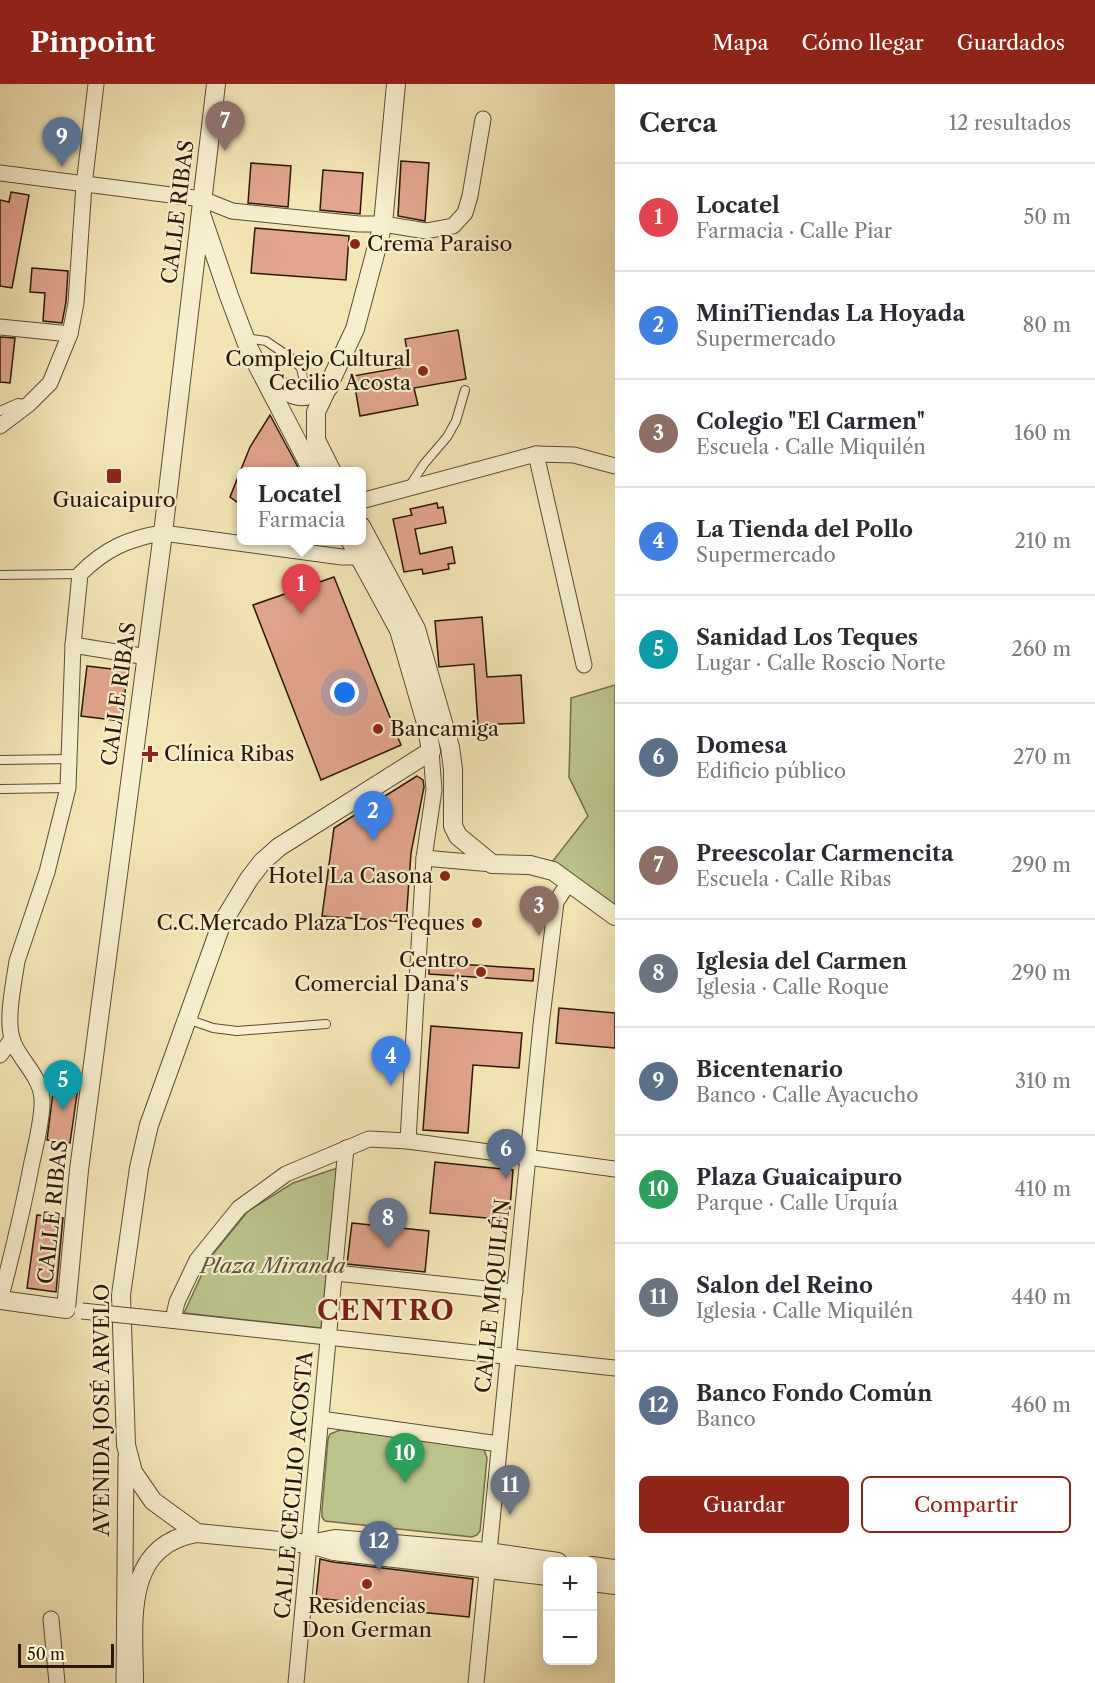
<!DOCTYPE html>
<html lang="es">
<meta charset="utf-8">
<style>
:root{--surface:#fff;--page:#f7f7f7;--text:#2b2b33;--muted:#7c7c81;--line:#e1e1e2;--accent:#8f2418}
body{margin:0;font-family:"Libre Caslon Text",serif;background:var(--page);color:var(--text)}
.controls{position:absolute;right:18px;bottom:18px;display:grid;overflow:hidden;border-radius:9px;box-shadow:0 3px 15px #0003}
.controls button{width:54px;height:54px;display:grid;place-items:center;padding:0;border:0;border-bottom:2px solid var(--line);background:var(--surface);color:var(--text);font:30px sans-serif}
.scale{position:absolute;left:18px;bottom:15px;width:96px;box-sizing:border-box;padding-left:6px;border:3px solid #291809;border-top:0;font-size:16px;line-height:21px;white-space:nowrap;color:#291809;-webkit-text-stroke:4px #f7efcf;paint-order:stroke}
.you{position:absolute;left:345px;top:609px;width:21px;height:21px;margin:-15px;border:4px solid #fff;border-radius:50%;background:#1a73e8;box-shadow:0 0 0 9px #1a73e833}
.badge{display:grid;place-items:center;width:39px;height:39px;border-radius:50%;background:var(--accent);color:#fff;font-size:20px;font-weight:700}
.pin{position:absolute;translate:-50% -50px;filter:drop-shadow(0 2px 3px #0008)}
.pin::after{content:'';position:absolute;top:32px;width:21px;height:18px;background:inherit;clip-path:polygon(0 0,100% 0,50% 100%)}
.popup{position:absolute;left:237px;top:383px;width:129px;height:78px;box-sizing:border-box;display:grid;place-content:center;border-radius:9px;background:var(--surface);filter:drop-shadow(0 2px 4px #0005);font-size:20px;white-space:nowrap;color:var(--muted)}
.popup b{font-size:22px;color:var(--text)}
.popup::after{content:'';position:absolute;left:50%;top:100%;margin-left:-12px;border:12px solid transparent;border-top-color:var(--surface)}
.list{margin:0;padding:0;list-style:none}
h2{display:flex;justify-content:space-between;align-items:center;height:78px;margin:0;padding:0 24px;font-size:26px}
h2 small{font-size:20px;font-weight:400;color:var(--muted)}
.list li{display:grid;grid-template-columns:39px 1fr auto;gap:18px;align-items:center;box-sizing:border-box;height:108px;padding:0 24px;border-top:2px solid var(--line)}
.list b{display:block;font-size:22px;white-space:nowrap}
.list p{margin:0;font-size:20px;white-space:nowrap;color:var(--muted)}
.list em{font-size:20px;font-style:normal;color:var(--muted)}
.actions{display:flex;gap:12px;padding:18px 24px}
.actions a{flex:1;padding:14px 0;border:2px solid var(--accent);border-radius:9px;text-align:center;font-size:21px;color:var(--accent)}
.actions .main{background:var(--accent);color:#fff}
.map{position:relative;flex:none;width:615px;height:1599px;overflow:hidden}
header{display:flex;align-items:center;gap:36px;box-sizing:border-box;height:84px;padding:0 30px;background:var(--accent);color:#fff}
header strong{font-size:28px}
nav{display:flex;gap:33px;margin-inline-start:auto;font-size:21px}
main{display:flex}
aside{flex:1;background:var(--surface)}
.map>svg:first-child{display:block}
.green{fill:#bcc48c;stroke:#726e4a;stroke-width:1.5}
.building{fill:#e2a58d;stroke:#291809;stroke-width:1.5}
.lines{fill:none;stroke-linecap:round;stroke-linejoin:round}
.service-casing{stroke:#5c4c34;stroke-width:10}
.minor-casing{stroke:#5c4c34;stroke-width:17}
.tertiary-casing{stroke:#5c4c34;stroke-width:20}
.service{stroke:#f7efcf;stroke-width:8}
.minor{stroke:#f7efcf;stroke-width:15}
.tertiary{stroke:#f7efcf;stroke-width:18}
.minor-bridge-casing{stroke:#5c4c34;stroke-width:17;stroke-linecap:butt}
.minor-bridge{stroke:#f7efcf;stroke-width:15}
.poi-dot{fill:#8f2418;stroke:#f7efcf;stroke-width:2}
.labels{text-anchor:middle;stroke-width:4.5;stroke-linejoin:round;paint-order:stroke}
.street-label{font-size:21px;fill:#291809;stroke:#f7efcf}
.poi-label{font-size:21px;fill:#291809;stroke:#f7efcf;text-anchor:end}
.park-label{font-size:21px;font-style:italic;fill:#5c5437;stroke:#f7efcf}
.district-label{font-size:27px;font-weight:bold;letter-spacing:1.5px;fill:#7a1f14;stroke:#f7efcf}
</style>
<header>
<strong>Pinpoint</strong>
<nav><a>Mapa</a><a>Cómo llegar</a><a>Guardados</a></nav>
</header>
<main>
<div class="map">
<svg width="615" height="1599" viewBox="0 0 615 1599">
<rect width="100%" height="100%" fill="#f3e6b5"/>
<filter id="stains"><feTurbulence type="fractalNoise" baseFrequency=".00333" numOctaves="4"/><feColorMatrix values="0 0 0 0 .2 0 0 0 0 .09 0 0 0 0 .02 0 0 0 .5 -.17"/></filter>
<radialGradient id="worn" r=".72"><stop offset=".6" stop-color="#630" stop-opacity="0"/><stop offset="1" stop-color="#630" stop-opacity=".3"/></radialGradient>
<g class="green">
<polygon points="615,601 615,823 552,778 588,732 569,693 571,614"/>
<polygon points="337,1084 321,1244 184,1229 209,1175 248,1127 293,1099"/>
<polygon points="340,1346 483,1363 487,1374 480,1447 477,1451 472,1453 325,1437 322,1433 322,1425 328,1355 330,1350"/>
</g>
<g class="building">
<polygon points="401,77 429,79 425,137 398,132"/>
<polygon points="251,79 291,82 288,123 248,119"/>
<polygon points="323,86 363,89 360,130 320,126"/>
<polygon points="11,108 29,111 12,204 0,202 0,116 9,118"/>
<polygon points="255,144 349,152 346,196 251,189"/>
<polygon points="32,184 68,187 66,218 62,239 43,237 45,209 30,208"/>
<polygon points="458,246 466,295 414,304 418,321 360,332 353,292 410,282 405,255"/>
<polygon points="0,253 15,254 10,299 0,298"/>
<polygon points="270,331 300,387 241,387 241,421 230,413 250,363"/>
<polygon points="437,419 438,424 443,423 446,439 415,445 420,470 452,463 455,479 448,480 449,485 423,490 422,485 404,488 393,435 412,431 410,425"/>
<polygon points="334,493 401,661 321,696 253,521"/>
<polygon points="482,533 487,593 521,591 524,639 478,641 474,580 439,583 435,537"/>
<polygon points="87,582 128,587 121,637 81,632"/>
<polygon points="417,692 423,696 424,703 411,769 406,838 322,832 334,744"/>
<polygon points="429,878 534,885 533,897 429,890"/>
<polygon points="559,924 615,929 615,964 556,959"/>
<polygon points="431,942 522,949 519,984 473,981 468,1049 423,1046"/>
<polygon points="55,993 79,996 70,1059 47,1056"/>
<polygon points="435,1078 513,1086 509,1136 430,1129"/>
<polygon points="37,1131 63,1134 56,1208 27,1204"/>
<polygon points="352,1139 429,1147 425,1188 347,1180"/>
<polygon points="320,1475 333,1478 473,1495 469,1533 419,1528 419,1525 316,1514"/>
</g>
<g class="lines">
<g class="service-casing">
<g id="service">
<polyline points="245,254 266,257 291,274 301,284 307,311"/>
<polyline points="0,327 18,319 24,320"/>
<polyline points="409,403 424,380 447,353 456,337 465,306"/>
<polyline points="0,491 80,490"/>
<polyline points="0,676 70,675"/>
<polyline points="0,705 68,704"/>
<polyline points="187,935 213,944 237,947 326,940"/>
</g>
</g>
<g class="minor-casing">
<g id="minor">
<polyline points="0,89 202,115 232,127 359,140 383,140 426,147 453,142 465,129 470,112 483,35"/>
<polyline points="0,243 70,250"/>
<polyline points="0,342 29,320 50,299 70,250 76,219 84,101 96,0"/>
<polyline points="536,370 584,581"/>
<polyline points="361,417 536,370 574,371 615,382"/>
<polyline points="73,561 147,573"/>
<polyline points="424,774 492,780"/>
<polyline points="0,971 12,955"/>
<polyline points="408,1057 424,774 434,706 431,667"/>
<polyline points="336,1189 515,1208"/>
<path d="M 0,1216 C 12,1171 23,1125 32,1078 C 36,1061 43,1032 42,1015 C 41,991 16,973 12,954 C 6,934 14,898 17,877 L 47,788 L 68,704 L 73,561 L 80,490 C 105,465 129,454 163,449 L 342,473 L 358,473"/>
<polyline points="141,1233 615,1284"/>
<polyline points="173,1236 177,1218 197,1176 239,1124 286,1090 369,1055 408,1057 615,1085"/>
<polyline points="321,1335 499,1360"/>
<polyline points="51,1535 57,1599"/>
<polyline points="124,1599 126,1373"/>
<polyline points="296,1599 346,1064"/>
<polyline points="476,1599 541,941 556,818 569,798"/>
</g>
</g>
<g class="tertiary-casing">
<g id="tertiary">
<polyline points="202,133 229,212 249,265 313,388"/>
<path d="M 268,288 C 288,313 300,320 329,303"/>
<polyline points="332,388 316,356 316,328 355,245 383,140 396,0"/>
<polyline points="361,442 416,545 450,663 453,685 453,742 458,752 492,780 530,781 553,787 615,832"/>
<polyline points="350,456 399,546 426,639 431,667 279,763 262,778 249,795 221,841 149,1041 139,1084 121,1211 126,1361 133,1388 153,1417 197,1449 310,1460 334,1467 548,1492"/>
<polyline points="0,1216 66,1225 79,1086 163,449 216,0"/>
<polyline points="315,1459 335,1455 488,1468 558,1478"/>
<polyline points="592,1482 615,1485"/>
<polyline points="592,1498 615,1501"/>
<path d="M 134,1599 C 134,1540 121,1462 197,1449"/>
</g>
</g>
<use href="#service" class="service"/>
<use href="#minor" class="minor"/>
<use href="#tertiary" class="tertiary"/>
<g class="minor-bridge-casing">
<polyline id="minor-bridge" points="82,1227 141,1233"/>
</g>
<use href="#minor-bridge" class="minor-bridge"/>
</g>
<g class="poi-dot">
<circle cx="355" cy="160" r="6"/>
<circle cx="423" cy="287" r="6"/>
<rect x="106" y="384" width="16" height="16" rx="3"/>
<circle cx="378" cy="645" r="6"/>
<path d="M147 661h6v6h6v6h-6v6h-6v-6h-6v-6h6z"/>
<circle cx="445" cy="792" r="6"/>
<circle cx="477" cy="839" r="6"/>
<circle cx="481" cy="888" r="6"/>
<circle cx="367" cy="1500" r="6"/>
</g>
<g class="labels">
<g class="street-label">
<text transform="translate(178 128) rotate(-83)" y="7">CALLE RIBAS</text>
<text transform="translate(119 610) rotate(-82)" y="7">CALLE RIBAS</text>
<text transform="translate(53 1128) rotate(-84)" y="7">CALLE RIBAS</text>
<text transform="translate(493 1212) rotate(-84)" y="7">CALLE MIQUILÉN</text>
<text transform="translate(102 1326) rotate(-90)" y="7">AVENIDA JOSÉ ARVELO</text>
<text transform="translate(294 1401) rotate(-85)" y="7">CALLE CECILIO ACOSTA</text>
</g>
<g class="poi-label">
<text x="367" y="167" text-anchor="start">Crema Paraiso</text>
<text x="411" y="282">Complejo Cultural<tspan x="411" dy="24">Cecilio Acosta</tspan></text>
<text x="114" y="423" text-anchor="middle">Guaicaipuro</text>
<text x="390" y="652" text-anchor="start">Bancamiga</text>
<text x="164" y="677" text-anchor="start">Clínica Ribas</text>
<text x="433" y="799">Hotel La Casona</text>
<text x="465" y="846">C.C.Mercado Plaza Los Teques</text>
<text x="469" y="883">Centro<tspan x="469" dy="24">Comercial Dana's</tspan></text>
<text x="367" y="1529" text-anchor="middle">Residencias<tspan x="367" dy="24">Don German</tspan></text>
</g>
<g class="park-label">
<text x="273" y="1189">Plaza Miranda</text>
</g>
<g class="district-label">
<text x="386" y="1236">CENTRO</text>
</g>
</g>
<rect width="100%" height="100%" filter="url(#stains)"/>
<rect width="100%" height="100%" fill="url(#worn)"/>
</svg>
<div class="controls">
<button>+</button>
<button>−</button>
</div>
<div class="scale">50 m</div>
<div class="you"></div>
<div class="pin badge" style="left:301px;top:530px;background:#e0444e">1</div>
<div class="popup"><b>Locatel</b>Farmacia</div>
<div class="pin badge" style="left:373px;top:757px;background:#3f7fe0">2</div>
<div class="pin badge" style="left:539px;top:852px;background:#8d6e63">3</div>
<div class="pin badge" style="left:391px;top:1002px;background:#3f7fe0">4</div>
<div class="pin badge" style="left:63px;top:1026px;background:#0f9aa8">5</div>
<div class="pin badge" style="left:506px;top:1095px;background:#5c6f8a">6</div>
<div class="pin badge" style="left:225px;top:67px;background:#8d6e63">7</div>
<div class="pin badge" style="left:388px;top:1164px;background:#6b7280">8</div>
<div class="pin badge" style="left:62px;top:83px;background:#5c6f8a">9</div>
<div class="pin badge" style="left:405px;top:1399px;background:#2e9e5b">10</div>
<div class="pin badge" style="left:510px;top:1431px;background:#6b7280">11</div>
<div class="pin badge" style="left:379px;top:1487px;background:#5c6f8a">12</div>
</div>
<aside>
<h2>Cerca<small>12 resultados</small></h2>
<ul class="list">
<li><span class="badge" style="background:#e0444e">1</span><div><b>Locatel</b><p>Farmacia · Calle Piar</p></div><em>50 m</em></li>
<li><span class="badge" style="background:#3f7fe0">2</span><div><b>MiniTiendas La Hoyada</b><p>Supermercado</p></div><em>80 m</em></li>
<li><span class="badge" style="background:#8d6e63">3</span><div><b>Colegio &quot;El Carmen&quot;</b><p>Escuela · Calle Miquilén</p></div><em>160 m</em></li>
<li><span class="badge" style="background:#3f7fe0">4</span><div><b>La Tienda del Pollo</b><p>Supermercado</p></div><em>210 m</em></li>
<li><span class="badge" style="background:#0f9aa8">5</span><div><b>Sanidad Los Teques</b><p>Lugar · Calle Roscio Norte</p></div><em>260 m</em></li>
<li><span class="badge" style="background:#5c6f8a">6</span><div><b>Domesa</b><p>Edificio público</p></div><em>270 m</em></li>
<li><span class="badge" style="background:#8d6e63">7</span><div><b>Preescolar Carmencita</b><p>Escuela · Calle Ribas</p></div><em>290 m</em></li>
<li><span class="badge" style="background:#6b7280">8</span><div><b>Iglesia del Carmen</b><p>Iglesia · Calle Roque</p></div><em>290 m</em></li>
<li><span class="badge" style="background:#5c6f8a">9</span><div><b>Bicentenario</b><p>Banco · Calle Ayacucho</p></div><em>310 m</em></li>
<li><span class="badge" style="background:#2e9e5b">10</span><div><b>Plaza Guaicaipuro</b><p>Parque · Calle Urquía</p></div><em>410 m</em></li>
<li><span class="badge" style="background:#6b7280">11</span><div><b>Salon del Reino</b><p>Iglesia · Calle Miquilén</p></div><em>440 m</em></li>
<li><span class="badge" style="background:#5c6f8a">12</span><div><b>Banco Fondo Común</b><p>Banco</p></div><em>460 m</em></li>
</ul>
<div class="actions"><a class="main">Guardar</a><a>Compartir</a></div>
</aside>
</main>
